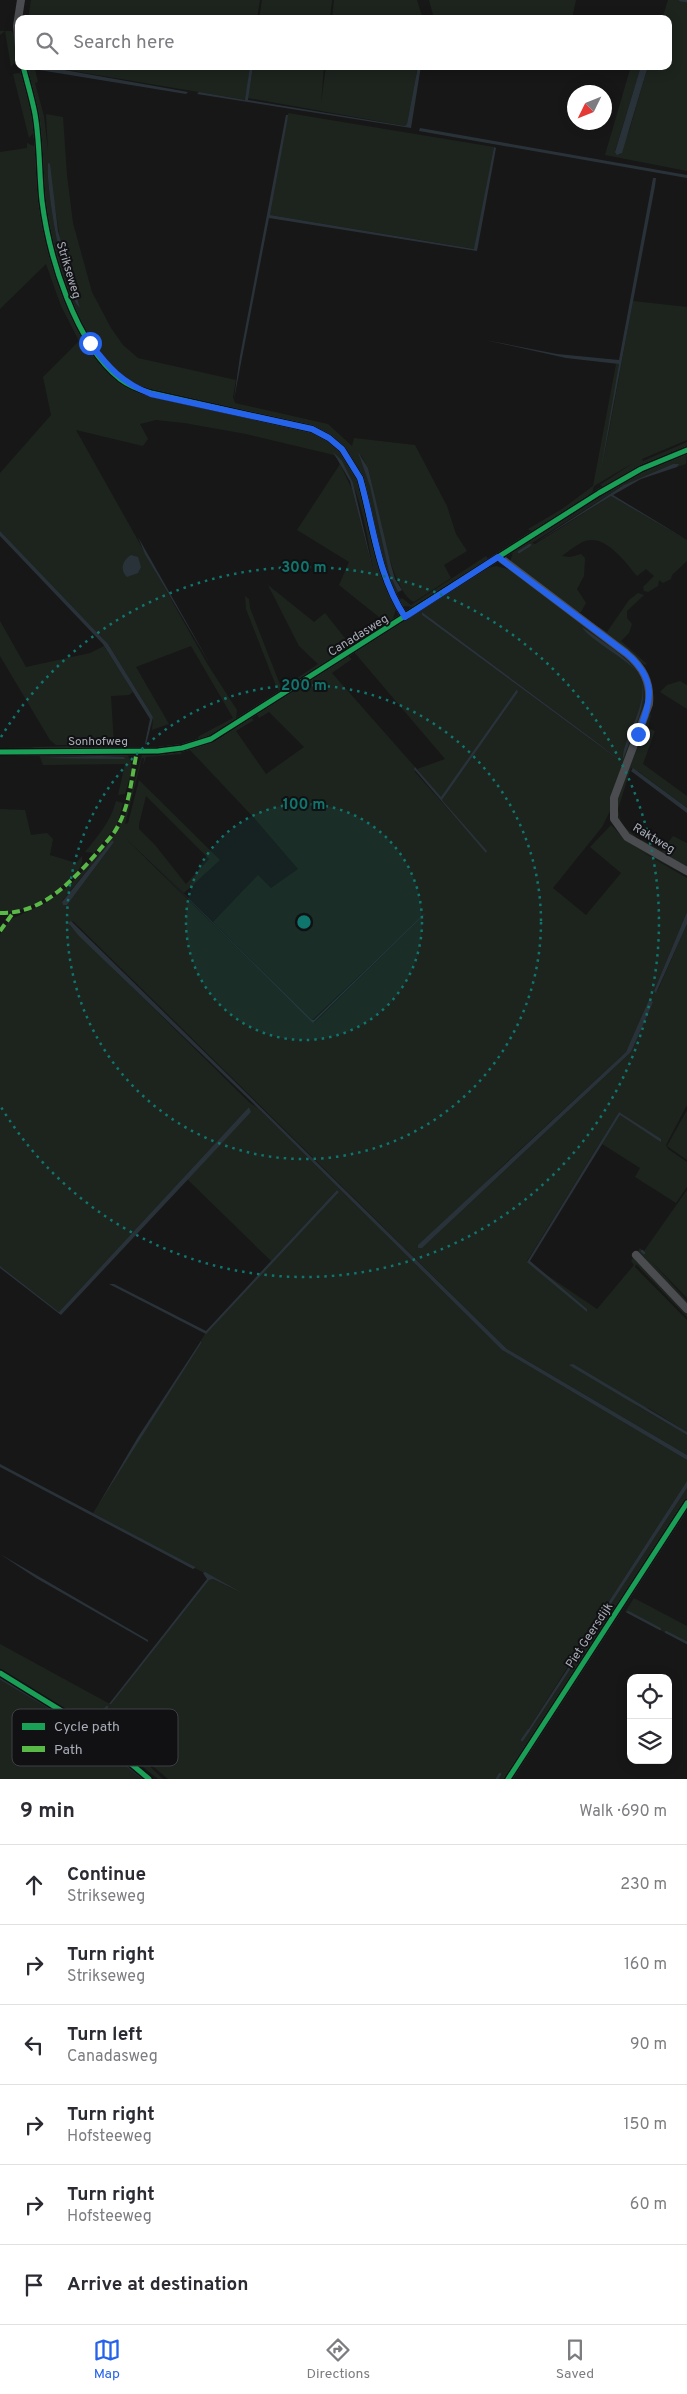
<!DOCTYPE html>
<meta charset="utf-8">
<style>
:root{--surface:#fff;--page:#f7f7f7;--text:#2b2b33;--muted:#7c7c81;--line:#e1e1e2;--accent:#2563eb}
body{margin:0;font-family:Overpass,sans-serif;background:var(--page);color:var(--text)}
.controls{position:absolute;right:15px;bottom:15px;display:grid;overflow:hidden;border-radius:10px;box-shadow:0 2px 12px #0003}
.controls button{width:45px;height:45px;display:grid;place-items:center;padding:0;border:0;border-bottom:1px solid var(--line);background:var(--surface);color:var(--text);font:25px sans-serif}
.compass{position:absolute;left:567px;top:85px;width:45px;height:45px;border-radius:50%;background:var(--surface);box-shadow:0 2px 12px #0003;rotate:227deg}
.stop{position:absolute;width:15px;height:15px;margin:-11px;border:4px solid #2563eb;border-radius:50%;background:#fff}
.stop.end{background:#2563eb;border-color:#fff;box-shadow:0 1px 5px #0008}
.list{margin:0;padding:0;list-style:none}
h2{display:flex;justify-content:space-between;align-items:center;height:65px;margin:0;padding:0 20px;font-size:21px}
h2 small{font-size:16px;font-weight:400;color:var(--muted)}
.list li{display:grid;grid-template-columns:32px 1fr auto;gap:15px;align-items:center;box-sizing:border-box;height:80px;padding:0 20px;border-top:1px solid var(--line)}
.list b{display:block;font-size:19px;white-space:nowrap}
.list p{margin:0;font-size:16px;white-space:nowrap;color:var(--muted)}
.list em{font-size:16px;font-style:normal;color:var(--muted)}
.icon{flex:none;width:28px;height:28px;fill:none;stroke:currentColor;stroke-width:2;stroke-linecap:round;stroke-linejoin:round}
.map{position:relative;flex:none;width:687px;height:1779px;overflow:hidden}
.search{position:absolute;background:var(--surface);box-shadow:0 2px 12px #0003;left:15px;right:15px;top:15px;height:55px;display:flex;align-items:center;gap:12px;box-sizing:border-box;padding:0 18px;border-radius:10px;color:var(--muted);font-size:19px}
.sheet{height:545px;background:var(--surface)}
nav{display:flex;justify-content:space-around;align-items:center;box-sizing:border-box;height:70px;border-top:1px solid var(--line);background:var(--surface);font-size:14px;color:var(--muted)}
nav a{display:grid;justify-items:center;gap:2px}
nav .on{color:var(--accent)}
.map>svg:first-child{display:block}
.green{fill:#1d241e;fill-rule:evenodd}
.water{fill:#2a3239}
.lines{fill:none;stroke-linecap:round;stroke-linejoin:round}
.stream{stroke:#2a3239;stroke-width:2.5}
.minor{stroke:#4b4c50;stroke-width:8}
.quiet{stroke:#58b947;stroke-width:4;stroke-dasharray:8 4;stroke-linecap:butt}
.cycleway-casing{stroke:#111113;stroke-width:8}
.cycleway{stroke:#1a9f57;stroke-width:5}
.route{stroke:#2563eb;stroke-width:6}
.ring{fill:none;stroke:#0f766e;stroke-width:2.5;stroke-dasharray:2.5 5}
.labels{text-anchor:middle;stroke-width:4;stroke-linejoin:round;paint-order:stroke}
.street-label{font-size:12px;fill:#a8adb8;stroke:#111113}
.key{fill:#111113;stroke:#3e4045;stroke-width:1}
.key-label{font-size:14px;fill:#a8adb8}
.centre{fill:#0f766e;stroke:#111113;stroke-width:2.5}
.ring-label{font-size:15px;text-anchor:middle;font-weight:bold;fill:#0f766e;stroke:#111113;stroke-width:4;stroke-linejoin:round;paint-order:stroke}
</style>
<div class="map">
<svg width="687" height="1779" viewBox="0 0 687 1779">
<rect width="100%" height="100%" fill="#171717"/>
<g class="green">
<polygon points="31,0 260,0 257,19 28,19"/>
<polygon points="262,0 332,0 330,19 259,19"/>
<polygon points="334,0 417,0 423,19 332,19"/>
<polygon points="429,0 576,0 572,19 434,19"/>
<polygon points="668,0 687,0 687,171 605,155 631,66 641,66 615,151 620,155 630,128 648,66 668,66 668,19 662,19"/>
<polygon points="0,31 11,31 14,34 18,58 11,67 5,31 0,35"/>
<path d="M 25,66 L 35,69 L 38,82 L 35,83 L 44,116 L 48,151 L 46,114 L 63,117 L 67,175 L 73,223 L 92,292 L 111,328 L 123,345 L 138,358 L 236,380 L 233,397 L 235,403 L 328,424 L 352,446 L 354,438 L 415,445 L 447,506 L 456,534 L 467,551 L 444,565 L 451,578 L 414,602 C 390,592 375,495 368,468 L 361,455 L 360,458 C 381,499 380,550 398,592 L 396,595 L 399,600 L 402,598 L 411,605 L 486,556 L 489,560 L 413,607 L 402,606 L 388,583 L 359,468 L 344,447 L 327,434 L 145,389 C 138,385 128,382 122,377 C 48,318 38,154 25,66 ZM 48,163 L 61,245 L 80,308 C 64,296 45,184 48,163 Z"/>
<polygon points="43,66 250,66 246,100"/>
<polygon points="253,66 324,66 321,104 326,66 418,66 407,124 405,126 248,98"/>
<polygon points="18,73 22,74 35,131 29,138 13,74"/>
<polygon points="288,113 494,147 475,249 270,215"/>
<path d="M 27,143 L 36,147 L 39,199 L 72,316 L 124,384 L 310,431 L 326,439 L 340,451 L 355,473 L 385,586 L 396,609 L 393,619 L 359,643 L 357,640 L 385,622 L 339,585 L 349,562 L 297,530 L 340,464 L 352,489 L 375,578 C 367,541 362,479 332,453 L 334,455 L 246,434 L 184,423 L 156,420 L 140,424 L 148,439 L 143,446 L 76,430 L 208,665 L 237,710 L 236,721 L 210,736 L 197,740 L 199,736 L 233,718 L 191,646 L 136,667 L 169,724 L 152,730 L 153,717 L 108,644 L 0,531 L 0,473 L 51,415 L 43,377 L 79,341 L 61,306 L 46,264 L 0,309 L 0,152 L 27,148 Z"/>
<polygon points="633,301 687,307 687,440 642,459 643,461 687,442 687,446 604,487 600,485 633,463 594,486 592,494 533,532 528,529 562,509 593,486 616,364 619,364 618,379 601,474"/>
<path d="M 687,452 L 686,464 L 677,467 L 678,465 L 673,464 L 624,485 L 532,543 L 535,544 L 611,496 L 687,540 L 687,561 L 672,575 L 671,579 L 663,583 L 659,580 L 658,586 L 648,592 L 644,591 L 643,587 L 654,576 L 646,569 L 637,576 C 626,563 606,534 585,541 C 577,544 569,551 562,556 L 570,557 L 581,554 L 585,558 L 584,576 L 577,589 L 586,603 L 581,612 L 577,613 L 510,562 L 513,552 L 636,475 Z"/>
<path d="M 496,566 L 511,570 L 631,660 L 644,680 L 647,701 L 610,811 L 602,827 L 553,888 L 586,915 L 621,873 L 590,847 L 611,825 L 624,838 L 687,874 L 687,876 L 637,849 L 687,878 L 687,912 L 654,991 L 657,992 L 687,924 L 687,1105 L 666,1145 L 668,1149 L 687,1162 L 687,1187 L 676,1203 L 635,1177 L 640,1168 L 602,1144 L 620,1115 L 661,1141 L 619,1112 L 527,1261 L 587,1312 L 587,1309 L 535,1267 L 597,1309 L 634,1265 L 631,1261 L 634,1256 L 687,1312 L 687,1317 L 636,1264 L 635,1267 L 687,1320 L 687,1432 L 650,1409 L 636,1405 L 687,1435 L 687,1455 L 507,1349 L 74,922 L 72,921 L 70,926 L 249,1102 L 259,1109 L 502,1350 L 687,1460 L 687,1481 L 608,1603 L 609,1607 L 687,1488 L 687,1500 L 506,1779 L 168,1779 L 124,1742 L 163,1779 L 158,1779 L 102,1733 L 92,1729 L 0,1672 L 0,1644 L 110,1704 L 209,1580 L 213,1579 L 241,1593 L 93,1513 L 205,1334 L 339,1192 L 337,1190 L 271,1261 L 187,1179 L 251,1112 L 249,1107 L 59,1312 L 0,1266 L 0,934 L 11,919 L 44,904 L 69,886 L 110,840 L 125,816 L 142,755 L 180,751 L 182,754 L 146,757 L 143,766 L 144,758 L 142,758 L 125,824 L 128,823 L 139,780 L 220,860 L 184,893 L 123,836 L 314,1023 L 425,914 L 312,1020 L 213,922 L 258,875 L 271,888 L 298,869 L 255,819 L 189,749 L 251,718 L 254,720 L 236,731 L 266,774 L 304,747 L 269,712 L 259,718 L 257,714 L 348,656 L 352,659 L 332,673 L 415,767 L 415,772 L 487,853 L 442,800 L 518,692 L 517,689 L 441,798 L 417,769 L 445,759 L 354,652 L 488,568 ZM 422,612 L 595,741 L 623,763 L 422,615 ZM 146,796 L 209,859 L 186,884 L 155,845 L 139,829 L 139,824 ZM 112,840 L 114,842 L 67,905 L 63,905 L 62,901 ZM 652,1000 L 631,1052 L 422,1248 L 497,1171 L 626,1052 ZM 598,1619 L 602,1621 L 529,1732 L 526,1733 Z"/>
<polygon points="268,585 314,622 325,613 352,647 296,684 293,681 318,664 299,646"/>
<polygon points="638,593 644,595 627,611 627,618 632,624 629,633 621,641 647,664 645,665 598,629 599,627 607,632 629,600"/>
<polygon points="245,596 249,599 250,608 281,687 286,685 287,690 279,690 276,686 246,609"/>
<polygon points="0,621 26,667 90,653 104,646 133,692 129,695 111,696 114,745 112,749 33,749 33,747 111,745 56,745 50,740 0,656"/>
<polygon points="680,681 687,685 687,709 660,692 667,685"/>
<polygon points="648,714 651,715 648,728 655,731 643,764 687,796 687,808 639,772 631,768 618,809 621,824 636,837 634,839 620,824 616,805"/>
<path d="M 126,754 C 137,763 128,782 125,794 L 118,795 L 125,764 L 43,765 L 39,755 Z"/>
<path d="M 116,801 L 123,803 L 117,825 L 94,853 L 85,852 C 98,836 111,821 116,801 Z"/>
<path d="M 0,809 L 25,810 L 31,835 L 47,833 L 53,839 L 50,855 L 76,863 L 82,856 C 87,875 40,903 24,909 C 16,912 8,912 0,912 Z"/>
<polygon points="673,836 687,843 687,868 640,842 642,840 662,851"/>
<polygon points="687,1110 687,1160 667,1146"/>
<polygon points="687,1190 687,1298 651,1261 687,1301 687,1306 640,1256 638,1251 640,1248 645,1254 644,1251"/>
<polygon points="634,1598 687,1626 687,1644 625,1612"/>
<polygon points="0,1674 92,1731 148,1779 0,1779"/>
</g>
<g class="water">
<polygon points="31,66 59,69 188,92 186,94 33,69"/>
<polygon points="250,66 253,66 248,100 405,126 407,124 418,66 421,66 411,128 197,94 199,92 245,100"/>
<polygon points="641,66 648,66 622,153 617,155 615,152"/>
<polygon points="286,115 288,115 287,122 270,215 474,249 494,147 496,148 477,251 269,218 234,399 240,356"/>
<polygon points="420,128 687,175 687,178 419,131"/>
<path d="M 48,163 L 50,164 L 58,231 L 80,308 C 64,296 45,185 48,163 Z"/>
<polygon points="653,178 656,178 655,186 600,475 619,364 566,358 485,340 557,354 619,360"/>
<polygon points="333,452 342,461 353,483 375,578 350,481"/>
<polygon points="358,452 368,468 391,565 395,579 402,590 398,592 389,572 370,486"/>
<polygon points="673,464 679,464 677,467 641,479 613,495 687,540 611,496 533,544 624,485"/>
<polygon points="0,531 108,644 153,717 146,745 145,743 150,719 103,644 0,536"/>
<polygon points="138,537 210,664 145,554"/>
<path d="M 131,555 L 138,557 L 141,567 L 138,573 L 127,577 C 119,569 123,560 131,555 Z"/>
<polygon points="422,612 595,741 623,763 422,615"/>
<path d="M 582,627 C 653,676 656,679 623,759 C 623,732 662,691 630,665 C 620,656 586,636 582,627 Z"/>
<polygon points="517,689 518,692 442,800 487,851 486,853 414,769 415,767 441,797"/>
<polygon points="100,756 124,757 125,759 40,758"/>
<polygon points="633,768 687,808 687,813 631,771"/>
<polygon points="124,835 312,1020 314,1020 424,914 425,914 313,1023"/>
<polygon points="112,840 114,842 67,905 63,905 62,902"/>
<polygon points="687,912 687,924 656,993 654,991"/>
<polygon points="71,921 507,1349 687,1455 687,1460 502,1350 259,1109 79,936 68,923"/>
<polygon points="649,1000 653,1002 631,1052 422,1248 418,1248 418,1245 626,1052"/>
<polygon points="249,1107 251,1112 61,1315 0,1268 0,1266 59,1312"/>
<polygon points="619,1112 661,1139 661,1142 620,1115 530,1261 587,1309 587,1312 527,1262"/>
<polygon points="337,1190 339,1192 206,1334 109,1284 114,1284 206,1331"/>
<polygon points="201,1341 201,1343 97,1507 138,1437"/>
<polygon points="573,1364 687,1432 687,1435 569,1365"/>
<polygon points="0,1464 195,1567 195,1568 193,1569 0,1467"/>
<polygon points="687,1481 687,1488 609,1607 608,1603"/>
<polygon points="0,1554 148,1640 148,1642 36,1578"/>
<polygon points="205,1572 242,1593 213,1579 209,1580 111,1704 109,1704 207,1579 203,1573"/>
<polygon points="601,1617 602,1621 529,1732 526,1733"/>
</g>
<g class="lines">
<g class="stream">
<polyline points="680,0 687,1"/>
<polyline points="519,552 530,545"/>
<polyline points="642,1251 644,1253"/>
<polyline points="628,1612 660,1629"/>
<polyline points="599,1620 610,1604"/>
<polyline points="666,1632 687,1643"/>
<polyline points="0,1678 74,1722 144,1779"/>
<polyline points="101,1714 107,1707"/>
<polyline points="522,1740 529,1730"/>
<polyline points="497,1779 500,1774"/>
</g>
<g class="minor">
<polyline points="19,48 17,26 21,0"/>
<path d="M 23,66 C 27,82 32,98 35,114 C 40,143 39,173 42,201 C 49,257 75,343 120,379 C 129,386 140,390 151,393 L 312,429 L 329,438 L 342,449 L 360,478 C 373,526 377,574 405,617"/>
<path d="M 499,557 L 626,653 C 643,667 651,682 649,704 L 614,798 L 614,819 L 627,837 L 687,871"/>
<polyline points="0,752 158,751 182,748 211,739 599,493 641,469 687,450"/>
<polyline points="636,1255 687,1309"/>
<polyline points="508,1779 687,1503"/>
</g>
<g class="quiet">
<path d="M 0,913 C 42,914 71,882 97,853 C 104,844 113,836 118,826 C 130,804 132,775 137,751"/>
<polyline points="0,931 13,913"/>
</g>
<g class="cycleway-casing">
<g id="cycleway">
<path d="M 23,66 C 27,82 32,98 35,114 C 40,143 39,173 42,201 C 49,257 75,343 120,379 C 129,386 140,390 151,393 L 312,429 L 329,438 L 342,449 L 360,478 C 373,526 377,574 405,617"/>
<polyline points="0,752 158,751 182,748 211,739 599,493 641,469 687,450"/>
<polyline points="0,1673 86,1726 149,1779"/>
<polyline points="508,1779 687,1503"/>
</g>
</g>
<use href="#cycleway" class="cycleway"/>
</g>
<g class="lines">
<path class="route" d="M 90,343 C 108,367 122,383 151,394 L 312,429 L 329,438 L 342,449 L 360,478 C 374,526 377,574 405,617 L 498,557 L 626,653 C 657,679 652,700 638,734"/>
</g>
<circle cx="304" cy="922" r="118" fill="#0f766e" fill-opacity=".12"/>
<g class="ring">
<circle cx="304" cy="922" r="118"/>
<circle cx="304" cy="922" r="237"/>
<path d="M1 737A355 355 0 1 1 1 1107"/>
</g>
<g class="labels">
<g class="street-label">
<text transform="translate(69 270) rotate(73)" y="4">Strikseweg</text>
<text transform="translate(358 635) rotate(-32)" y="4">Canadasweg</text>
<text x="98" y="745">Sonhofweg</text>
<text transform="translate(654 838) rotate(31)" y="4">Raktweg</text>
<text transform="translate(589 1635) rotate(-57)" y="4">Piet Geersdijk</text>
</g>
</g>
<rect x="12" y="1709" width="166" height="57" rx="8" class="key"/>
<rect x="22" y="1723" width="23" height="7" fill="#1a9f57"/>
<rect x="22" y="1746" width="23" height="6" fill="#58b947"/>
<g class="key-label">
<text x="54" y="1731">Cycle path</text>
<text x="54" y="1754">Path</text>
</g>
<circle cx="304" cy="922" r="8" class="centre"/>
<g class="ring-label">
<text x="304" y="572">300 m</text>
<text x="304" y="690">200 m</text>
<text x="304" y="809">100 m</text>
</g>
</svg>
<div class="controls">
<button><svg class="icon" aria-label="locate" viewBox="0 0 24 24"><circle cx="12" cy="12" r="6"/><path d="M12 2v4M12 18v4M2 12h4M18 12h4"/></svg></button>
<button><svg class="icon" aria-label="layers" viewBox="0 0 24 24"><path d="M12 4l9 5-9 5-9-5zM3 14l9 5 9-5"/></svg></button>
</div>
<svg class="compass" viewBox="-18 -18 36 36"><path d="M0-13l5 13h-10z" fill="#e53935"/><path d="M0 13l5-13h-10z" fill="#7c7c81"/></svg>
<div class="stop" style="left:90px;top:343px"></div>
<div class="stop end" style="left:638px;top:734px"></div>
<div class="search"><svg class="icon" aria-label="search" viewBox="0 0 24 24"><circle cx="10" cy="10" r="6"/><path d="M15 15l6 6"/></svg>Search here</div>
</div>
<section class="sheet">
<h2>9 min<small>Walk · 690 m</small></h2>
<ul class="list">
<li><svg class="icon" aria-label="ahead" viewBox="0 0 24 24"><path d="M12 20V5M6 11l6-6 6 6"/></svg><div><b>Continue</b><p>Strikseweg</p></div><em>230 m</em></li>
<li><svg class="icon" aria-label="right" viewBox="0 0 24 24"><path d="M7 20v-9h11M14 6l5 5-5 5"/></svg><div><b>Turn right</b><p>Strikseweg</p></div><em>160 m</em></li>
<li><svg class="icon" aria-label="left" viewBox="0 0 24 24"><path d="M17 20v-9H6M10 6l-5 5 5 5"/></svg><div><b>Turn left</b><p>Canadasweg</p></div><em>90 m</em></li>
<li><svg class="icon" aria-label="right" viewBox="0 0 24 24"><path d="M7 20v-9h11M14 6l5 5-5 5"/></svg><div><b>Turn right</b><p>Hofsteeweg</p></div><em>150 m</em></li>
<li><svg class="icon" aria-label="right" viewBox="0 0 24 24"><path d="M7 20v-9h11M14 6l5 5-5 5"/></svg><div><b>Turn right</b><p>Hofsteeweg</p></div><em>60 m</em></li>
<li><svg class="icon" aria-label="arrive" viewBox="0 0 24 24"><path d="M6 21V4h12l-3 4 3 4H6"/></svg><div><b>Arrive at destination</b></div></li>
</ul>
</section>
<nav>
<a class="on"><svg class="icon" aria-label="map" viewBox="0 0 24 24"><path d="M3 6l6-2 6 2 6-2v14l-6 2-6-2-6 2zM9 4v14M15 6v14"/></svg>Map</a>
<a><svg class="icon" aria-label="directions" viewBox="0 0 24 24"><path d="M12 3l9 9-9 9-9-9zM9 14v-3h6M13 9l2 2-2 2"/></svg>Directions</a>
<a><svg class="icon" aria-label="saved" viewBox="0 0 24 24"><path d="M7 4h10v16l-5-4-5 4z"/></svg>Saved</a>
</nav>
